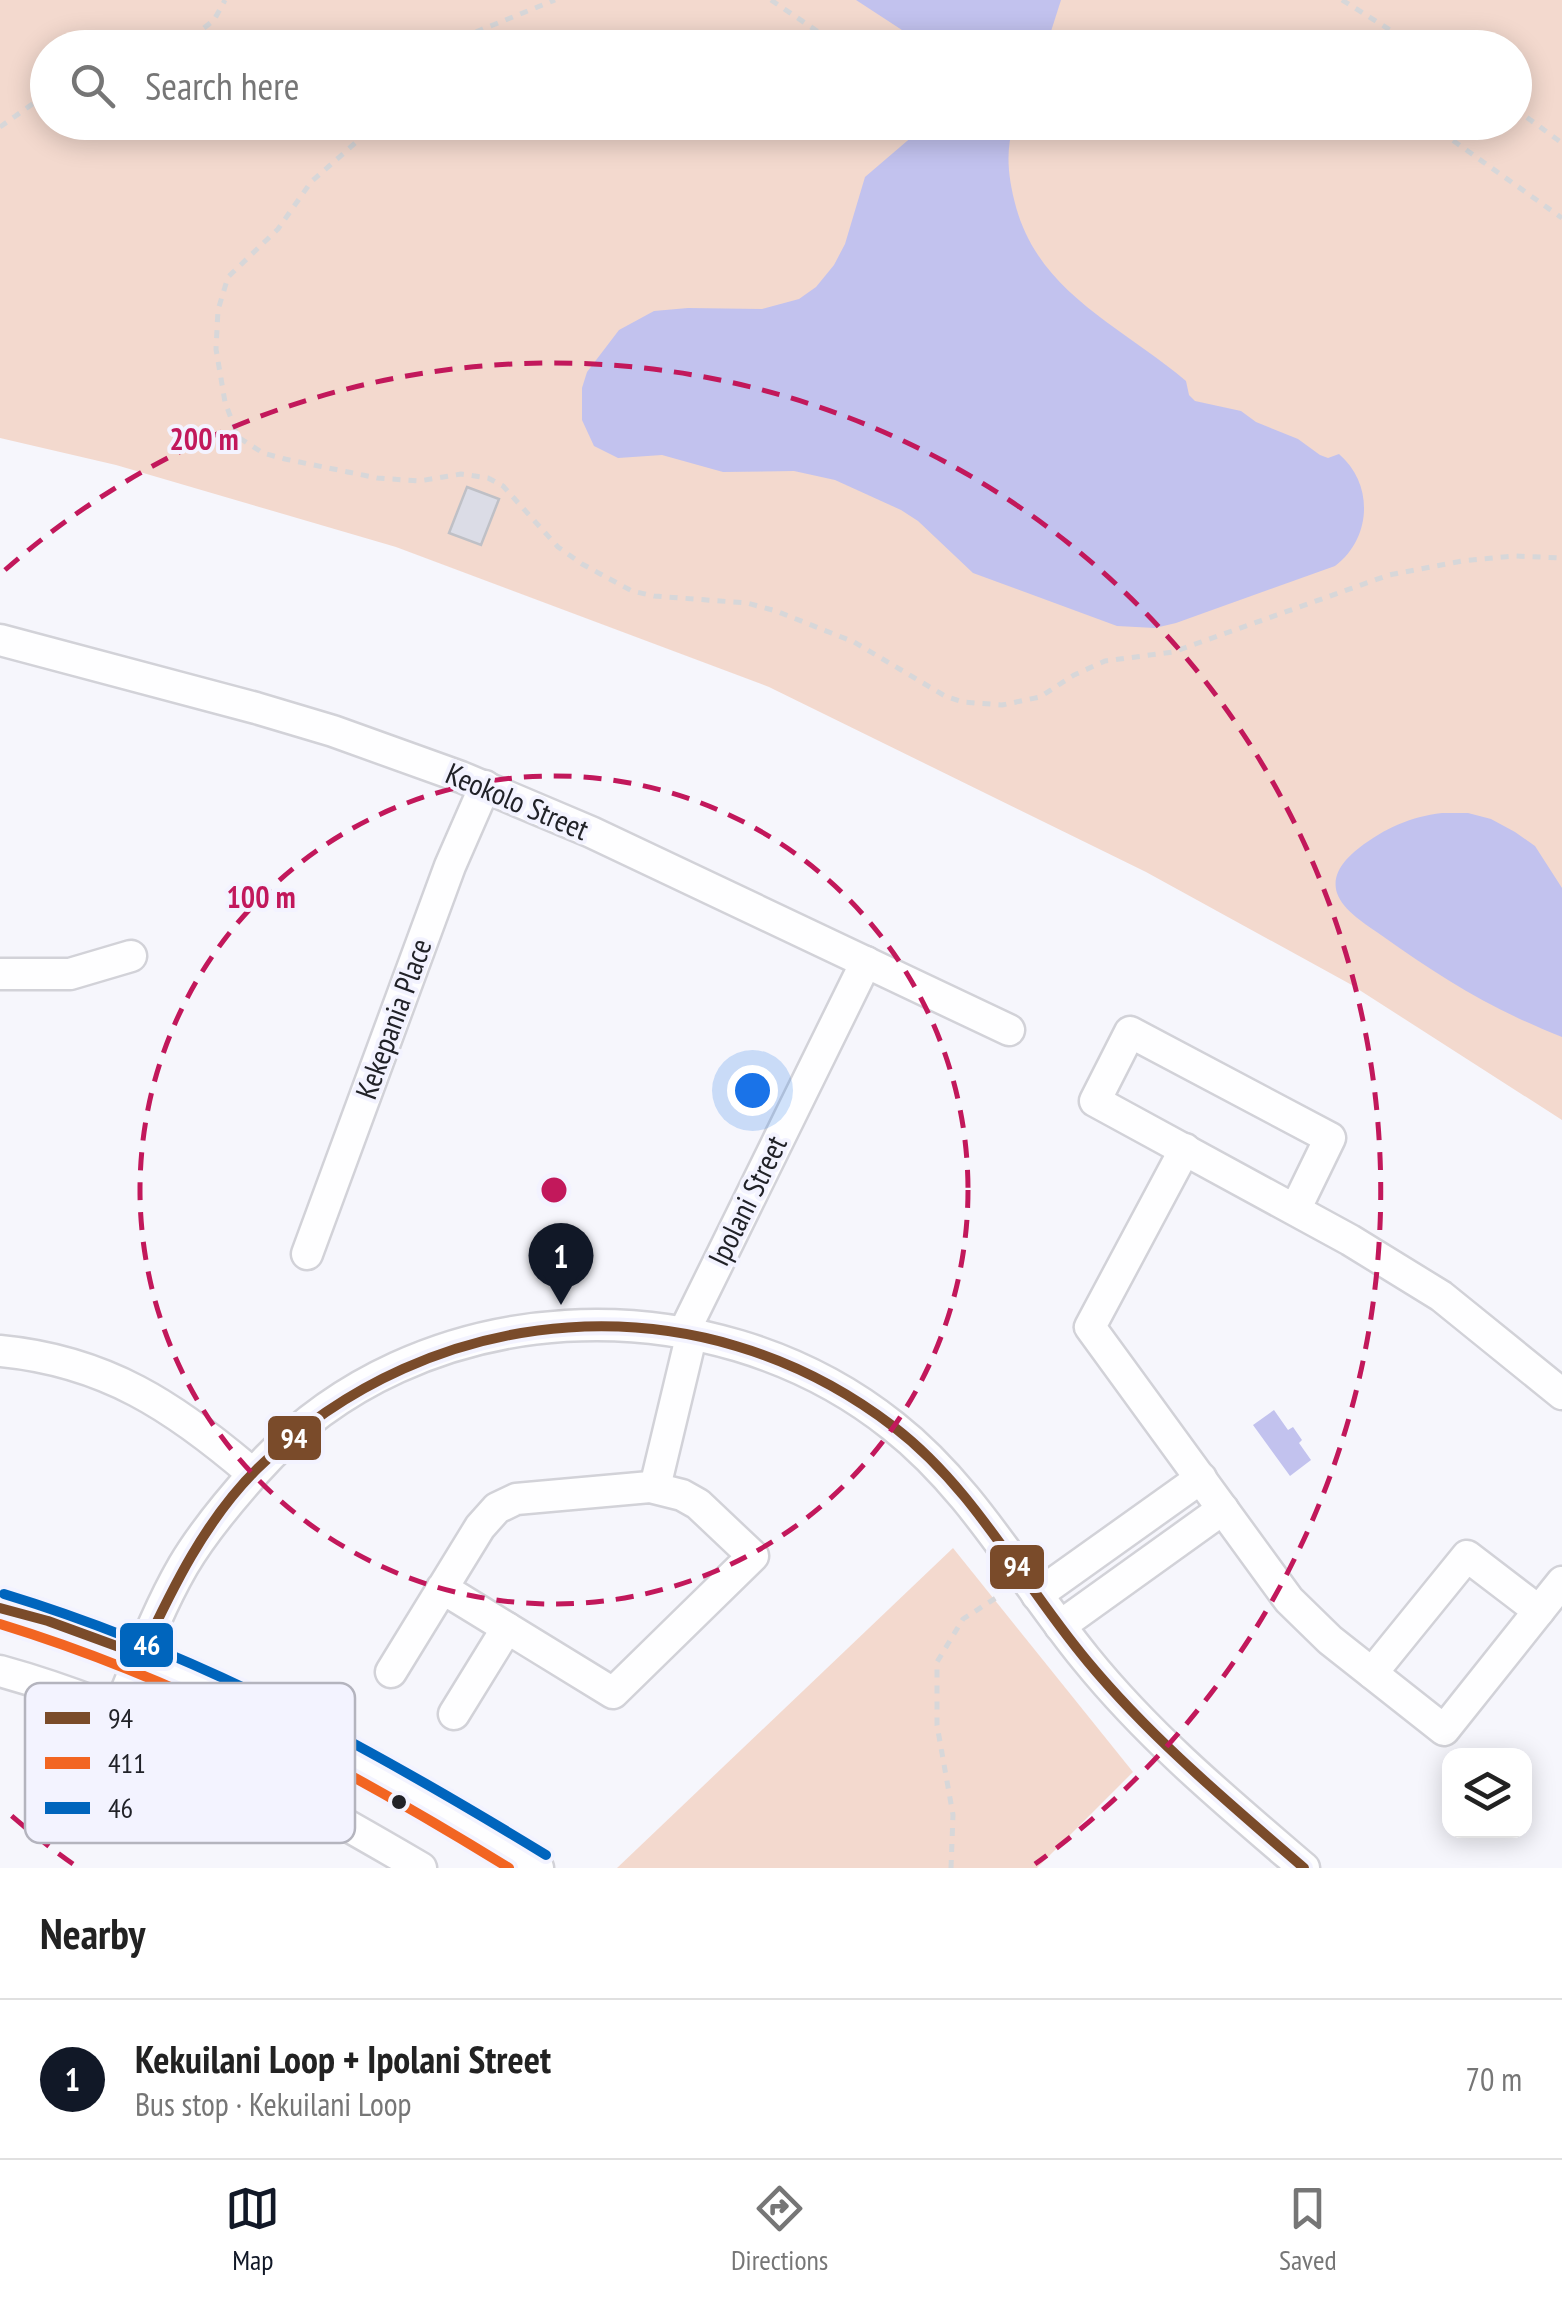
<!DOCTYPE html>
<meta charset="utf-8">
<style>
:root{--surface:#fff;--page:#f6f6f6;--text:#222;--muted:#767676;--line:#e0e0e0;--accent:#111827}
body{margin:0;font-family:"PT Sans Narrow",sans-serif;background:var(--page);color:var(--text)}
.controls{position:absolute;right:30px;bottom:30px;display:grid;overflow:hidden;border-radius:20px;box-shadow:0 5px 25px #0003}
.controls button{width:90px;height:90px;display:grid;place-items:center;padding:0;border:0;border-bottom:2px solid var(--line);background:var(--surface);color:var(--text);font:50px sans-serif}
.you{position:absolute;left:752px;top:1090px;width:35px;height:35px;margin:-25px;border:8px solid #fff;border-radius:50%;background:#1a73e8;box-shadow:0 0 0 15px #1a73e833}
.badge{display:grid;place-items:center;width:65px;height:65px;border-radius:50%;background:var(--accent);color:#fff;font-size:32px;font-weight:700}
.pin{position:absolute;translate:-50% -82px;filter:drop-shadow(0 2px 5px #0008)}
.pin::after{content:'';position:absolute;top:52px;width:35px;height:30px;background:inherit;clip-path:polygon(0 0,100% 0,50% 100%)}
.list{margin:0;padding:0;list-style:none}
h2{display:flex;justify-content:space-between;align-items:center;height:130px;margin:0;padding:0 40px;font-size:42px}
h2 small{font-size:32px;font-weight:400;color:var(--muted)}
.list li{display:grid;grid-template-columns:65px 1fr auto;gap:30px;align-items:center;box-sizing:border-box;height:160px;padding:0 40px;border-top:2px solid var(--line)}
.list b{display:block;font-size:38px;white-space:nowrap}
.list p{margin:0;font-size:32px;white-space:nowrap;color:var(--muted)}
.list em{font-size:32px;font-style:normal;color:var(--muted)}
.icon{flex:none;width:55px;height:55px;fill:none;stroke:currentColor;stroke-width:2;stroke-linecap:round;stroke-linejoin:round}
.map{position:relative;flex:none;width:1562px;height:1868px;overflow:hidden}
.search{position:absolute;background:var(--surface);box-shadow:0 5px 25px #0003;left:30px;right:30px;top:30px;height:110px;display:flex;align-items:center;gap:25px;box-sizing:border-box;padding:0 35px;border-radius:55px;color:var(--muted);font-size:38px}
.sheet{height:290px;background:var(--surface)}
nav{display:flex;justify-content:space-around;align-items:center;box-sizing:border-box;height:140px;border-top:2px solid var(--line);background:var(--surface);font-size:28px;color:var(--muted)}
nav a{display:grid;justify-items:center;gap:5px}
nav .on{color:var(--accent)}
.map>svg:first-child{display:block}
.green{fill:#f3d9ce;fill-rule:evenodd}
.water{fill:#c2c2ee}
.building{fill:#dbdce6;stroke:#bfc0c6;stroke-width:2.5}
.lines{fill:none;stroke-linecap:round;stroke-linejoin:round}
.minor-casing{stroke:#d2d2d8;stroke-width:35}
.path{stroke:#d7d7d9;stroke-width:5;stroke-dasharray:8 8;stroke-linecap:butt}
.minor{stroke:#fefeff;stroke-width:30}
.bus-1-casing{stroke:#f3f3ff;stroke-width:18}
.bus-2-casing{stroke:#f3f3ff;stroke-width:18}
.bus-3-casing{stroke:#f3f3ff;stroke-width:18}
.bus-1{stroke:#7a4b2a;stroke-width:10}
.bus-2{stroke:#f26522;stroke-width:10}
.bus-3{stroke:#0065bd;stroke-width:10}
.ring{fill:none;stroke:#c2185b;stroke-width:5;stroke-dasharray:18 12}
.bus-dot{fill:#212228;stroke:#f3f3ff;stroke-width:4}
.labels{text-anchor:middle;stroke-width:8;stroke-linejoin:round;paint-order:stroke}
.street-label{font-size:30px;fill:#212228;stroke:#f3f3ff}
.key{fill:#f3f3ff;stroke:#b4b4be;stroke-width:2.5}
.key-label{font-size:28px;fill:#212228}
.centre{fill:#c2185b;stroke:#f3f3ff;stroke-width:5}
.ring-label{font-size:30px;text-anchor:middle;font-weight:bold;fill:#c2185b;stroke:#f3f3ff;stroke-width:8;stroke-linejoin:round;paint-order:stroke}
.line-badge{stroke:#f3f3ff;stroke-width:4}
.badge-label{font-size:28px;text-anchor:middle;font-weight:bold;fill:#fff}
</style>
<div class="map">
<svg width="1562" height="1868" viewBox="0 0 1562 1868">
<rect width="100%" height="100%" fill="#f6f6fc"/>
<g class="green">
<path d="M 0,0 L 1562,0 L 1562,1120 L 1350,984 L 1146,872 L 769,687 L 396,547 L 116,465 L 0,438 ZM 48,48 L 1514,48 L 1514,122 L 48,122 Z"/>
<polygon points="953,1548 1133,1772 1037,1868 617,1868"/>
</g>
<g class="water">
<polygon points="856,0 1061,0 1046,47 928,47"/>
<path d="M 928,123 L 1014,123 C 1005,152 1008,177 1016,207 C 1040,294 1123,327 1186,381 L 1189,395 L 1195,401 L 1241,411 L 1256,422 L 1298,439 L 1320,455 L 1328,458 L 1339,454 C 1374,484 1372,538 1335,566 L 1176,623 L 1155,628 L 1117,626 L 973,573 L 918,521 L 901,510 L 835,480 L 794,471 L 723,472 L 662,455 L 618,458 L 594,446 L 582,420 L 582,388 L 587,372 L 619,330 L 654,311 L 688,308 L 762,309 L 799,299 L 816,287 L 834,265 L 845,244 L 865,177 Z"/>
<path d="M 1442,813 L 1468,813 L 1491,819 L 1515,832 L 1535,846 L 1562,888 L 1562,1037 C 1491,1009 1443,979 1381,935 C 1367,925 1343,911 1337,893 C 1331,874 1345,859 1359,848 C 1385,828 1410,817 1442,813 Z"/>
<polygon points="1274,1410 1288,1430 1293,1427 1302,1440 1299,1443 1311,1460 1290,1476 1253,1425"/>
</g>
<polygon class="building" points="467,487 499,499 481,545 449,533"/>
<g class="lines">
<g class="minor-casing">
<g id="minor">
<polyline points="0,640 256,708 333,731 461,777 591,832 1009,1030"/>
<polyline points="0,974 70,974 131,956"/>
<polyline points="1185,1149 1090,1327 1289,1600 1330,1640 1444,1730 1562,1582"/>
<polyline points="1295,1210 1330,1138 1130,1032 1095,1101 1350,1240 1441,1296 1562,1394"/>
<polyline points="307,1254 450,866 485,786"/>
<polyline points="684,1332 866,962"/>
<path d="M 0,1351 C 106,1361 175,1407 253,1474"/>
<polyline points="655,1487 692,1333"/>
<polyline points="1037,1595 1201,1478"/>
<path d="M 0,1608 C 191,1660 371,1764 538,1868"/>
<polyline points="1060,1626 1223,1509"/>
<path d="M 0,1671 C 149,1712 288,1790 421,1868"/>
<polyline points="391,1672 480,1527 497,1508 516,1499 650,1487 682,1495 698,1504 753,1556 613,1693 442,1588"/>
<polyline points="1372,1673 1467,1556 1539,1611"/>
<path d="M 118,1711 C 138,1663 157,1611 183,1566 C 203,1532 230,1500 256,1471 C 416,1291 709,1279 893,1426 C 973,1489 1022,1581 1086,1659 C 1150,1738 1227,1802 1304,1868"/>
<polyline points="454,1714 507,1628"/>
</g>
</g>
<g class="path">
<polyline points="771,0 842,48"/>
<polyline points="1342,0 1419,48"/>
<polyline points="179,48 214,20 225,0"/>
<polyline points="448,48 478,31 555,0"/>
<polyline points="1514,108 1562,143"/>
<polyline points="379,122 311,182 278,229 228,277 218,310 216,349 225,402 238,437 263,453 285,459 377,478 419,481 461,474 488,478 503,486 558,547 582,564 632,591 654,596 747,603 776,611 854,642 945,696 963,702 1002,705 1040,697 1074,675 1105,661 1173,652 1389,575 1462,561 1514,556 1562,558"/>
<path d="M 1012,122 C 1053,135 1090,137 1130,122"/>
<polyline points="1427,122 1562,218"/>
<polyline points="0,127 48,93"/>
<polyline points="951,1868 953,1815 937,1725 937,1662 963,1619 1002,1594"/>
</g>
<use href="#minor" class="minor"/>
<g class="bus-1-casing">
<path id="bus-1" d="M 0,1608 L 48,1621 L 141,1655 C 172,1589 205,1520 258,1468 C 432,1298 699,1277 894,1427 C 975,1489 1023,1585 1088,1662 C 1152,1739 1229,1803 1304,1868"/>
</g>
<g class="bus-2-casing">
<path id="bus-2" d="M 0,1624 C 183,1680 347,1768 509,1868"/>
</g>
<g class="bus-3-casing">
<path id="bus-3" d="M 4,1594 C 201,1654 371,1748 546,1855"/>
</g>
<use href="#bus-1" class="bus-1"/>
<use href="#bus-2" class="bus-2"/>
<use href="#bus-3" class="bus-3"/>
</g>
<g class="ring">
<circle cx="554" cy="1190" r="414"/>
<path d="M73 1864A828 828 0 0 1 5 1810M5 570A828 828 0 1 1 1035 1864"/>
</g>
<circle class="bus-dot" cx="399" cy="1802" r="9"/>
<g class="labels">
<g class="street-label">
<text transform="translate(517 802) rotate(23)" y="10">Keokolo Street</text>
<text transform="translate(394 1019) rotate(-70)" y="10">Kekepania Place</text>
<text transform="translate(748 1201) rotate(-64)" y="10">Ipolani Street</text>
</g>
</g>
<rect x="25" y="1683" width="330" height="160" rx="15" class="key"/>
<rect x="45" y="1712" width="45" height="12" fill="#7a4b2a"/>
<rect x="45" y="1757" width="45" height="12" fill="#f26522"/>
<rect x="45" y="1802" width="45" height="12" fill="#0065bd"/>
<g class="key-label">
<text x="108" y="1728">94</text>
<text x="108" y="1773">411</text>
<text x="108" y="1818">46</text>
</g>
<circle cx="554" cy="1190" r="15" class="centre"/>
<g class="ring-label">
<text x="204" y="450">200 m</text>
<text x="261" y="908">100 m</text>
</g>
<g class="line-badge">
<rect x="266" y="1414" width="57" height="48" rx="10" fill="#7a4b2a"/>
<rect x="988" y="1543" width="58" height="48" rx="10" fill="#7a4b2a"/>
<rect x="118" y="1621" width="57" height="48" rx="10" fill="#0065bd"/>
</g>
<g class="badge-label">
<text x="294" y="1448">94</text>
<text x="1017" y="1576">94</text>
<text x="147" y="1655">46</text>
</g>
</svg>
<div class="controls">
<button><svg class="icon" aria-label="layers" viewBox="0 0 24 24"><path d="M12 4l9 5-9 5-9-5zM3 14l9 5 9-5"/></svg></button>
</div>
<div class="you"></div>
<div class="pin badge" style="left:561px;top:1305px">1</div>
<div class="search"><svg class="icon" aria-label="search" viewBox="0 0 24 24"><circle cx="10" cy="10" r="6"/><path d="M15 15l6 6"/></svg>Search here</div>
</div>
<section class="sheet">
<h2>Nearby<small></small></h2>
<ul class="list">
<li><span class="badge">1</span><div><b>Kekuilani Loop + Ipolani Street</b><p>Bus stop · Kekuilani Loop</p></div><em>70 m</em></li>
</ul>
</section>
<nav>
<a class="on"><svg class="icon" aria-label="map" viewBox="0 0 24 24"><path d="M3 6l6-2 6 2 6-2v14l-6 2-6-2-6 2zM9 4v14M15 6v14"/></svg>Map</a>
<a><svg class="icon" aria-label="directions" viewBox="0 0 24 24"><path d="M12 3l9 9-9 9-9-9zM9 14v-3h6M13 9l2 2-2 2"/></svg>Directions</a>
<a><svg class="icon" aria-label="saved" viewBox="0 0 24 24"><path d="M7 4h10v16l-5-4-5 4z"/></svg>Saved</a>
</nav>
